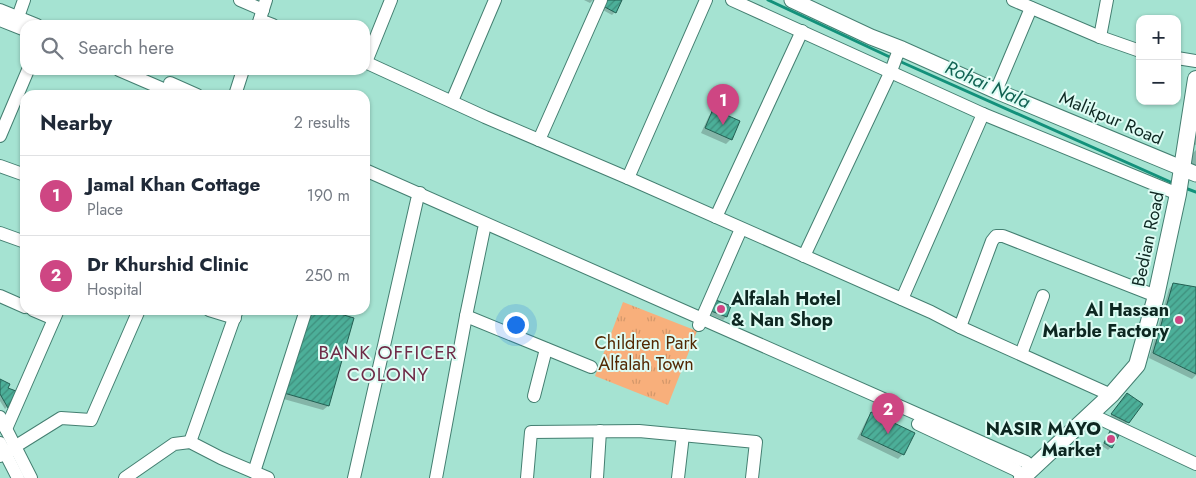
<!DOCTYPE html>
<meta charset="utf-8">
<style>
:root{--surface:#fff;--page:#f2f2f3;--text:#1f2937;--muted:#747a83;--line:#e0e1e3;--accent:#ce4683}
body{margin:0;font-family:Jost,sans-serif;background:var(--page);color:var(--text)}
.controls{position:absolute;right:15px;top:15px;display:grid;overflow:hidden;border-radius:10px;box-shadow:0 1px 4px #0004}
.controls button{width:45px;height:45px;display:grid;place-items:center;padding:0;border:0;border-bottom:1px solid var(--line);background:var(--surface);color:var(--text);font:25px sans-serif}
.you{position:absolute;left:515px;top:324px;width:18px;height:18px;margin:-12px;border:4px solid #fff;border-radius:50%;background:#1a73e8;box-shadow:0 0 0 8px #1a73e833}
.badge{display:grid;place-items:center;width:32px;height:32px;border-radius:50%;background:var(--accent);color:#fff;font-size:16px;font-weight:700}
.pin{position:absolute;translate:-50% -41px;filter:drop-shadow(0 1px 2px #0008)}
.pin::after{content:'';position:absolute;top:26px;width:18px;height:15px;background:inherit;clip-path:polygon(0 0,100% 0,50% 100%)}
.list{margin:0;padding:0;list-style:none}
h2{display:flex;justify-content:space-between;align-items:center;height:65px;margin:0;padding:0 20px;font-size:21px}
h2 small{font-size:16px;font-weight:400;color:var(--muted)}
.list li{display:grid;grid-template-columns:32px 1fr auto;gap:15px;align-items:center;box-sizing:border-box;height:80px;padding:0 20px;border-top:1px solid var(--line)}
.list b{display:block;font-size:19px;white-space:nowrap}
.list p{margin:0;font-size:16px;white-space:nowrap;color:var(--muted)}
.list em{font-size:16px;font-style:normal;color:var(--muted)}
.icon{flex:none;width:28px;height:28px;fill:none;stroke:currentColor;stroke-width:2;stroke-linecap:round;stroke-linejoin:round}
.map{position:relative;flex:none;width:1196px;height:478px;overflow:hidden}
.search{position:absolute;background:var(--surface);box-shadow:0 1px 4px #0004;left:20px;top:20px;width:350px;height:55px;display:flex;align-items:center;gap:12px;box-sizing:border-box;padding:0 18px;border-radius:15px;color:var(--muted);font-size:19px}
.panel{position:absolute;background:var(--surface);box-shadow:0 1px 4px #0004;left:20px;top:90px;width:350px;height:225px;border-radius:15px}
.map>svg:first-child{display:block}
.park{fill:url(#park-tufts)}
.shadow{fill:#0003}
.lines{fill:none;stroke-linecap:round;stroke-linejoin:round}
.stream{stroke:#13917b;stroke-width:3}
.building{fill:url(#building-hatch);stroke:#236053}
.minor-casing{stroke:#447f71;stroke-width:14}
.tertiary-casing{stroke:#447f71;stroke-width:17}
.secondary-casing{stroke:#447f71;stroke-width:18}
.minor{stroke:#fff;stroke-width:12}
.tertiary{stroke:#fff;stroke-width:15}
.secondary{stroke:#fff;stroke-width:16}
.poi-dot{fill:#ce4683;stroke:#defcf4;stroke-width:2}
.labels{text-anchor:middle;stroke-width:4;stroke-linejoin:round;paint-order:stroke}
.street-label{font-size:18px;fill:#0d2721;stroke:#defcf4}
.poi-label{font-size:18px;font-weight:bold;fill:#0d2721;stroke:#defcf4;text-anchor:end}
.park-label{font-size:18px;fill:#532903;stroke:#defcf4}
.water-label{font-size:19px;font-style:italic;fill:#126353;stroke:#defcf4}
.neighbourhood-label{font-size:19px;letter-spacing:1px;fill:#6f2c48;stroke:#defcf4}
</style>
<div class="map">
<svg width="1196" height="478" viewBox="0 0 1196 478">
<defs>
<pattern id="park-tufts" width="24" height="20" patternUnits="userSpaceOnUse" patternTransform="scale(1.25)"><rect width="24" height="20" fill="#f8af7b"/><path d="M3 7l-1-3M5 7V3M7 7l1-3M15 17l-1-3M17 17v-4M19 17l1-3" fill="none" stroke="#d3976a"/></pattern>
<pattern id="building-hatch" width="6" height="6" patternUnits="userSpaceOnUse" patternTransform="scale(1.25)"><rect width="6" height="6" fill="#4caf99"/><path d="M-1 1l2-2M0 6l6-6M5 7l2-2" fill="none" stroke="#3e8e7c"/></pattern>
</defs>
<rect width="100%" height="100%" fill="#a5e3d2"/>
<polygon class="park" points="623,302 697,331 668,405 595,376"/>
<g class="shadow">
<polygon points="584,0 593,0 590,3"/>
<polygon points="606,0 621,0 615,12 612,15 601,9"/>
<polygon points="714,111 731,139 726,144 701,133 709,116"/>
<polygon points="1196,119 1196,145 1193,144"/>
<polygon points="1196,150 1196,173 1187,171 1191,155"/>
<polygon points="1173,284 1196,288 1196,375 1192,379 1149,358 1169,289"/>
<polygon points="716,301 730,307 726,317 723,320 709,314"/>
<polygon points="322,310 353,319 328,406 323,410 280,398"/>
<polygon points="0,380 6,388 14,392 7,407 5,409 0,401"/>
<polygon points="1123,399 1128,422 1123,427 1108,419"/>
<polygon points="871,414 903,454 898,459 857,439 867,419"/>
<polygon points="1110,432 1111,447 1108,450 1102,446 1107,435"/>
</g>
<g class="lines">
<g class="stream">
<polyline points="768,0 894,59"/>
<polyline points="899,61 1175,184"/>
<polyline points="1185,188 1196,192"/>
</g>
</g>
<g class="building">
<polygon points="606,0 622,0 616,13 603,6"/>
<polygon points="101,21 112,25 100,25"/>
<polygon points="713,109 740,121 732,140 705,128"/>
<polygon points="1173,283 1196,287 1196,374 1153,353"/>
<polygon points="716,300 731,306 727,317 711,311"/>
<polygon points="307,310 327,310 354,318 329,406 284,393"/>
<polygon points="0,379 10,384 8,388 16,391 8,408 0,394"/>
<polygon points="1127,393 1143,404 1129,423 1111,414"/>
<polygon points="871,412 915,433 904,455 861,435"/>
<polygon points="1110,431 1119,435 1112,448 1104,443"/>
</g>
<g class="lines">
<g class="minor-casing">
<g id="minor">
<polyline points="240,0 263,10"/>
<polyline points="732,0 983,114 1178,194"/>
<polyline points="1013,0 1100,37 1140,51"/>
<polyline points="0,10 37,25"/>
<polyline points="18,17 24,0"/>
<polyline points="0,20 25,30"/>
<polyline points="260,20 273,25"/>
<polyline points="258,25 266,0"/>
<polyline points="1100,37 1107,0"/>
<polyline points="1177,58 1196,61"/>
<polyline points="365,62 485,117 628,178 931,312 960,327 1111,395"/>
<polyline points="366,62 391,0"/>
<polyline points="119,70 177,95"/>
<polyline points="170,83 197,95"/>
<polyline points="996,91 1031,8"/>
<polyline points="235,95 243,70"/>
<polyline points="452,101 495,0"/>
<polyline points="0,136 28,70"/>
<polyline points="539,140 601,0"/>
<polyline points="0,166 25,175"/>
<polyline points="365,170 1026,462 1032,469"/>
<polyline points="628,178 706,0"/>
<polyline points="716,217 802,31"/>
<polyline points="0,233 25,242"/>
<polyline points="804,256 891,71 897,55 902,49"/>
<polyline points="0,296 25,307"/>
<polyline points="902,299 983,114"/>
<polyline points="33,310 54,319"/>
<polyline points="209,310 235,318"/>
<polyline points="466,316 591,367"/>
<polyline points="699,325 741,229"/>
<polyline points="960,327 992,241 996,236 1003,236 1156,296"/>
<polyline points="1021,354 1043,296"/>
<polyline points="534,396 546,349"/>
<polyline points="1090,414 1196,464"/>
<polyline points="0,417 31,478"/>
<polyline points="918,424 1016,470 1025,478"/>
<polyline points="6,429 58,310"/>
<polyline points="190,442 237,310"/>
<polyline points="0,443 18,478"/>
<polyline points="0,456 61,418 91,420 139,310"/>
<polyline points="254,472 306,310"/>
<polyline points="125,478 174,444 190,442 221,458 268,478"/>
<polyline points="354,478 417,200 420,193"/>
<polyline points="436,478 466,316 484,229"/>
<polyline points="527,478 531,432 639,431 756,442 752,478"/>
<polyline points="597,478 600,431"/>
<polyline points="678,478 683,435"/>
</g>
</g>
<g class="tertiary-casing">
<polyline id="tertiary" points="792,0 871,37 902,49 996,91 1196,174"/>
</g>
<g class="secondary-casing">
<polyline id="secondary" points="1022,478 1111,395 1137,365 1156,296 1178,194 1196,79"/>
</g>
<use href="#minor" class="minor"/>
<use href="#tertiary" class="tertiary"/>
<use href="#secondary" class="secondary"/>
</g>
<g class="poi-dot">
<circle cx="721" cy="309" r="5"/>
<circle cx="1179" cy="320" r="5"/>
<circle cx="1111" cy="439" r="5"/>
</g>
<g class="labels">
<g class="street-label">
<text transform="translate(1111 118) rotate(23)" y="6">Malikpur Road</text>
<text transform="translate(1148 239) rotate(-78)" y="6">Bedian Road</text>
</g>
<g class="poi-label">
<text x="731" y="305" text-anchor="start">Alfalah Hotel<tspan x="731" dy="21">&amp; Nan Shop</tspan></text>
<text x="1169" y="316">Al Hassan<tspan x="1169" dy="21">Marble Factory</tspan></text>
<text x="1101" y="435">NASIR MAYO<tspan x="1101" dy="21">Market</tspan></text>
</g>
<g class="park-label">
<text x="646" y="349">Children Park<tspan x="646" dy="21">Alfalah Town</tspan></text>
</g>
<g class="water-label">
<text transform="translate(988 84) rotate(24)" y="7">Rohai Nala</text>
</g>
<g class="neighbourhood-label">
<text x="388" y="359">BANK OFFICER<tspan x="388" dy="22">COLONY</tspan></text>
</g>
</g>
</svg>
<div class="controls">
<button>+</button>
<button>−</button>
</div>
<div class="you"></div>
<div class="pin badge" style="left:723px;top:125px">1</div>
<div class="pin badge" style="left:888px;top:434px">2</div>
<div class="search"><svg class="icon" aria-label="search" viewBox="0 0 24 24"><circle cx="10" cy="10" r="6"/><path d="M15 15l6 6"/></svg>Search here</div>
<section class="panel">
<h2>Nearby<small>2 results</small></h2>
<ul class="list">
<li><span class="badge">1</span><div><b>Jamal Khan Cottage</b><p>Place</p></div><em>190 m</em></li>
<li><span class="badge">2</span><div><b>Dr Khurshid Clinic</b><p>Hospital</p></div><em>250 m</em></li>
</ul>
</section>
</div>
